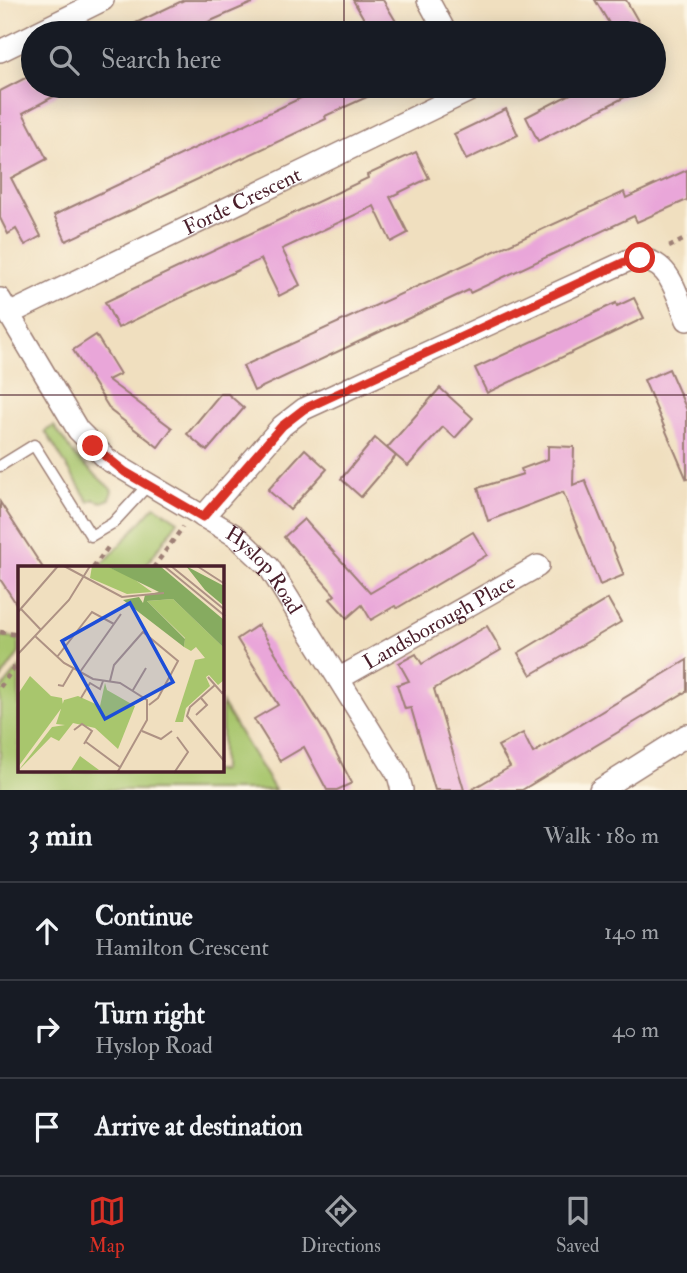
<!DOCTYPE html>
<meta charset="utf-8">
<style>
:root{--surface:#171b24;--page:#242831;--text:#f1f3f6;--muted:#9ea1a6;--line:#363941;--accent:#d93025}
body{margin:0;font-family:"IM FELL Double Pica",serif;background:var(--page);color:var(--text)}
.stop{position:absolute;width:21px;height:21px;margin:-16px;border:5px solid #d93025;border-radius:50%;background:#fff}
.stop.end{background:#d93025;border-color:#fff;box-shadow:0 2px 7px #0008}
.list{margin:0;padding:0;list-style:none}
h2{display:flex;justify-content:space-between;align-items:center;height:91px;margin:0;padding:0 28px;font-size:30px}
h2 small{font-size:23px;font-weight:400;color:var(--muted)}
.list li{display:grid;grid-template-columns:46px 1fr auto;gap:21px;align-items:center;box-sizing:border-box;height:98px;padding:0 28px;border-top:2px solid var(--line)}
.list b{display:block;font-size:26px;white-space:nowrap}
.list p{margin:0;font-size:23px;white-space:nowrap;color:var(--muted)}
.list em{font-size:23px;font-style:normal;color:var(--muted)}
.icon{flex:none;width:38px;height:38px;fill:none;stroke:currentColor;stroke-width:2;stroke-linecap:round;stroke-linejoin:round}
.map{position:relative;flex:none;width:687px;height:790px;overflow:hidden}
.search{position:absolute;background:var(--surface);box-shadow:0 4px 18px #0003;left:21px;right:21px;top:21px;height:77px;display:flex;align-items:center;gap:18px;box-sizing:border-box;padding:0 24px;border-radius:38px;color:var(--muted);font-size:26px}
.sheet{height:385px;background:var(--surface)}
nav{display:flex;justify-content:space-around;align-items:center;box-sizing:border-box;height:98px;border-top:2px solid var(--line);background:var(--surface);font-size:19px;color:var(--muted)}
nav a{display:grid;justify-items:center;gap:4px}
nav .on{color:var(--accent)}
.map>svg:first-child{display:block}
.green{fill:#a8c66d;stroke:#79724c;stroke-width:2}
.building{fill:#e9a6d9}
.lines{fill:none;stroke-linecap:round;stroke-linejoin:round}
.lane-casing{stroke:#9d7f75;stroke-width:13}
.street-casing{stroke:#9d7f75;stroke-width:24}
.path{stroke:#9d7f75;stroke-width:4.5;stroke-dasharray:5 5;stroke-linecap:butt}
.lane{stroke:#fff;stroke-width:10}
.street{stroke:#fff;stroke-width:21}
.route{stroke:#d93025;stroke-width:9}
.grid{fill:none;stroke:#4a1f2b;stroke-width:2;stroke-opacity:0.55}
.labels{text-anchor:middle;stroke-width:5;stroke-linejoin:round;paint-order:stroke}
.street-label{font-size:21px;fill:#4a1f2b;stroke:#fcf5e5}
.inset-road{fill:none;stroke:#ae9284;stroke-width:2}
.view{fill:#1d4ed8;fill-opacity:0.15;stroke:#1d4ed8;stroke-width:3.5}
.inset-edge{fill:none;stroke:#4a1f2b;stroke-width:3.5}
</style>
<div class="map">
<svg width="687" height="790" viewBox="0 0 687 790">
<rect width="100%" height="100%" fill="#fcf5e5"/>
<filter id="ink" filterUnits="userSpaceOnUse"><feTurbulence type="fractalNoise" baseFrequency=".0143" numOctaves="2"/><feDisplacementMap in="SourceGraphic" scale="14" xChannelSelector="R" yChannelSelector="G"/><feConvolveMatrix kernelMatrix="1 2 1 2 8 2 1 2 1" color-interpolation-filters="sRGB"/></filter>
<filter id="wash" filterUnits="userSpaceOnUse"><feTurbulence type="fractalNoise" baseFrequency=".00686" numOctaves="4" result="noise"/><feDisplacementMap in="SourceGraphic" scale="28" xChannelSelector="R" yChannelSelector="G"/><feGaussianBlur stdDeviation="1.57" result="paint"/><feColorMatrix in="noise" values="0 0 0 0 0 0 0 0 0 0 0 0 0 0 0 0 0 1.4 0 .05"/><feComposite in="paint" operator="in"/></filter>
<g filter="url(#wash)">
<rect width="100%" height="100%" fill="#f0dfbf"/>
<g class="green">
<polygon points="54,426 75,456 112,490 110,499 102,502 93,499 89,502 45,431"/>
<polygon points="155,506 178,521 144,568 99,568"/>
<polygon points="0,635 19,639 19,653 0,680"/>
<polygon points="19,668 19,771 222,771 222,704 275,790 0,790 0,691"/>
</g>
<g id="blocks">
<g class="building">
<polygon points="184,0 259,0 183,33 115,33"/>
<polygon points="353,0 383,0 403,33 372,33"/>
<polygon points="595,0 626,0 645,33 615,33"/>
<polygon points="31,75 33,86 73,86 23,113 47,159 11,178 41,236 25,245 16,229 8,234 0,218 0,91"/>
<polygon points="326,86 391,86 325,116 326,119 66,241 54,215"/>
<polygon points="586,86 647,86 538,141 526,117"/>
<polygon points="506,109 518,135 466,160 454,134"/>
<polygon points="416,152 429,178 390,197 408,233 391,242 374,206 282,249 300,285 279,296 261,259 118,328 105,302 368,178 367,175"/>
<polygon points="687,170 687,200 637,222 634,216 470,293 469,290 254,391 243,366 624,192 626,198"/>
<polygon points="634,298 644,318 487,393 475,368 616,303 617,306"/>
<polygon points="96,335 120,374 108,380 172,428 158,447 111,411 73,350"/>
<polygon points="669,369 687,410 687,480 644,380"/>
<polygon points="440,388 473,418 455,438 443,427 408,466 387,448"/>
<polygon points="220,394 228,394 244,408 207,451 187,434"/>
<polygon points="375,438 396,456 361,497 341,479"/>
<polygon points="548,446 574,447 573,485 585,480 624,575 600,585 563,492 488,521 478,488 523,474 521,469 548,459"/>
<polygon points="305,449 327,469 290,510 268,490"/>
<polygon points="0,502 43,568 19,568 19,608 0,579"/>
<polygon points="304,519 370,593 473,532 487,555 397,608 395,606 371,620 362,605 347,618 330,599 335,595 284,537"/>
<polygon points="608,599 621,622 531,675 518,653"/>
<polygon points="258,625 326,734 352,783 337,790 327,790 304,747 280,761 254,719 278,705 237,639"/>
<polygon points="487,626 501,650 434,689 464,790 435,790 411,708 405,709 397,685 409,681 399,663 416,654 422,664"/>
<polygon points="687,660 687,691 635,722 522,790 471,790 510,767 498,746 523,733 533,753"/>
</g>
</g>
</g>
<g filter="url(#ink)">
<use href="#blocks" fill-opacity="0" stroke="#9d7f75" stroke-width="2"/>
<g class="lines">
<g class="lane-casing">
<polyline id="lane" points="0,466 34,445 91,536 113,523 148,485"/>
</g>
<g class="street-casing">
<g id="street">
<polyline points="428,0 446,33"/>
<polyline points="36,33 103,0"/>
<polyline points="0,51 33,35"/>
<path id="s1" d="M 0,299 L 78,430 L 108,460 L 236,536 L 269,567 L 398,775 L 402,790"/>
<path id="s2" d="M 9,314 L 479,86"/>
<path d="M 203,517 L 282,426 L 304,409 L 629,260 C 669,254 675,291 687,320"/>
<path id="s3" d="M 340,678 L 538,566"/>
<polyline points="600,790 687,735"/>
</g>
</g>
<g class="path">
<polyline points="669,247 687,238"/>
<polyline points="93,568 109,546"/>
<polyline points="153,568 183,527"/>
<polyline points="0,632 19,635"/>
<polyline points="0,687 19,661"/>
</g>
<use href="#lane" class="lane"/>
<use href="#street" class="street"/>
</g>
</g>
<g class="lines" filter="url(#ink)">
<polyline class="route" points="93,446 125,472 203,517 282,426 304,409 629,260 640,258"/>
</g>
<path class="grid" d="M 344,0 L 344,33M 344,86 L 344,790M 0,395 L 687,395"/>
<g class="labels">
<g class="street-label">
<text dy="7" stroke="none"><textPath href="#s2" startOffset="259">Forde Crescent</textPath></text>
<text dy="7" stroke="none"><textPath href="#s1" startOffset="388">Hyslop Road</textPath></text>
<text dy="7" stroke="none"><textPath href="#s3" startOffset="114">Landsborough Place</textPath></text>
</g>
</g>
<g transform="translate(18 566)">
<rect width="206" height="206" fill="#f0dfbf"/>
<path d="M 74,0 L 88,0 L 113,11 L 134,26 L 109,28 L 72,12 ZM 155,33 L 206,82 L 206,114 L 200,119 L 191,109 L 188,111 L 192,120 L 168,142 L 165,156 L 157,156 L 177,94 L 187,92 L 178,81 L 173,85 L 166,81 L 167,72 L 129,35 ZM 12,110 L 33,130 L 44,132 L 45,140 L 0,201 L 0,128 ZM 87,117 L 89,124 L 117,140 L 100,183 L 77,162 L 55,157 L 41,175 L 33,171 L 0,205 L 34,161 L 47,159 L 38,158 L 46,134 L 60,130 L 82,140 ZM 62,190 L 81,204 L 52,206 Z" fill="#a8c66d"/>
<path d="M 88,0 L 142,0 L 206,54 L 206,82 L 155,33 L 129,35 L 167,73 L 166,81 L 105,34 L 121,31 L 125,37 L 127,29 L 141,26 ZM 168,0 L 206,20 L 206,40 L 187,24 Z" fill="#86ab60"/>
<path class="inset-road" d="M 46,0 L 104,31 L 146,27M 146,0 L 207,50M 153,0 L 207,44M 179,0 L 207,18M 3,43 L 23,64M 0,46 L 40,0M 17,70 L 46,97 L 75,113 L 102,117 L 129,134 L 129,154 L 99,207M 0,88 L 51,34 L 72,0M 39,91 L 74,46 L 96,58M 62,106 L 103,48M 190,111 L 204,127 L 207,124M 92,115 L 96,99 L 125,66 L 160,95 L 140,132 L 131,139M 40,119 L 45,120 L 55,103M 197,119 L 172,141 L 169,150 L 207,196M 115,124 L 128,102M 63,132 L 72,117 L 82,123 L 85,115M 178,149 L 189,139 L 183,132M 56,164 L 64,158 L 74,165 L 66,178M 124,165 L 143,173 L 154,165M 68,176 L 103,202M 156,207 L 170,186 L 159,171"/>
<path class="view" d="M 112,37 L 155,116 L 87,153 L 44,75 Z"/>
<rect width="206" height="206" class="inset-edge"/>
</g>
</svg>
<div class="stop" style="left:640px;top:258px"></div>
<div class="stop end" style="left:93px;top:446px"></div>
<div class="search"><svg class="icon" aria-label="search" viewBox="0 0 24 24"><circle cx="10" cy="10" r="6"/><path d="M15 15l6 6"/></svg>Search here</div>
</div>
<section class="sheet">
<h2>3 min<small>Walk · 180 m</small></h2>
<ul class="list">
<li><svg class="icon" aria-label="ahead" viewBox="0 0 24 24"><path d="M12 20V5M6 11l6-6 6 6"/></svg><div><b>Continue</b><p>Hamilton Crescent</p></div><em>140 m</em></li>
<li><svg class="icon" aria-label="right" viewBox="0 0 24 24"><path d="M7 20v-9h11M14 6l5 5-5 5"/></svg><div><b>Turn right</b><p>Hyslop Road</p></div><em>40 m</em></li>
<li><svg class="icon" aria-label="arrive" viewBox="0 0 24 24"><path d="M6 21V4h12l-3 4 3 4H6"/></svg><div><b>Arrive at destination</b></div></li>
</ul>
</section>
<nav>
<a class="on"><svg class="icon" aria-label="map" viewBox="0 0 24 24"><path d="M3 6l6-2 6 2 6-2v14l-6 2-6-2-6 2zM9 4v14M15 6v14"/></svg>Map</a>
<a><svg class="icon" aria-label="directions" viewBox="0 0 24 24"><path d="M12 3l9 9-9 9-9-9zM9 14v-3h6M13 9l2 2-2 2"/></svg>Directions</a>
<a><svg class="icon" aria-label="saved" viewBox="0 0 24 24"><path d="M7 4h10v16l-5-4-5 4z"/></svg>Saved</a>
</nav>
